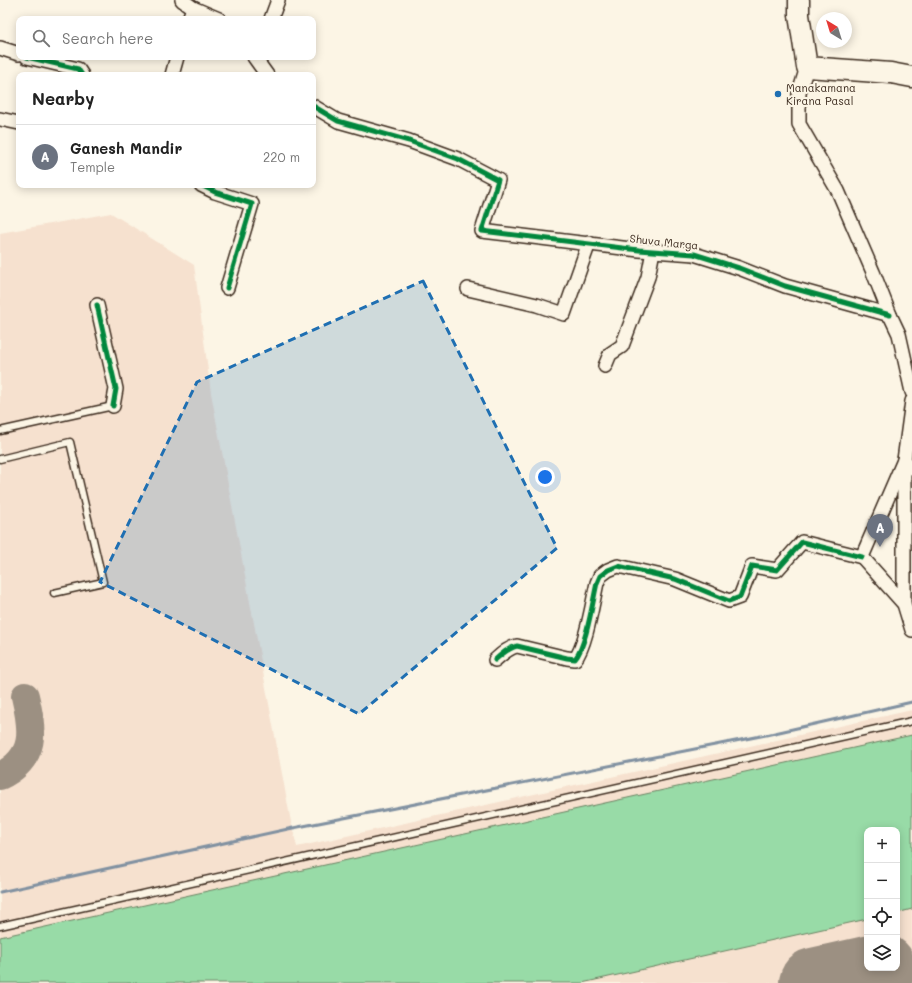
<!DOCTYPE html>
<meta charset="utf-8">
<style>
:root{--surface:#fff;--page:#f2f2f2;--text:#222;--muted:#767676;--line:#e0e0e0;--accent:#0b8043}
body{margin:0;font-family:Mali,sans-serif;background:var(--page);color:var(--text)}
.controls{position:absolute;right:12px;bottom:12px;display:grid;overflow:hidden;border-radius:8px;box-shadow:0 2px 10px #0003}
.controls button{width:36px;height:36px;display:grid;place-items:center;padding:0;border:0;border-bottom:1px solid var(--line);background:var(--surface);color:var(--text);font:20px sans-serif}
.compass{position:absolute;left:816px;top:12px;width:36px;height:36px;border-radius:50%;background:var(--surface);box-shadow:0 2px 10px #0003;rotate:322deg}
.you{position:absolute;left:545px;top:477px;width:14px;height:14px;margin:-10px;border:3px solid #fff;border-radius:50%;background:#1a73e8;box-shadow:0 0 0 6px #1a73e833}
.badge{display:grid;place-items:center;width:26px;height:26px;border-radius:50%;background:var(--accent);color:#fff;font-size:13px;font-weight:700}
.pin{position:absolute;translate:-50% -33px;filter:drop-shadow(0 1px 2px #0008)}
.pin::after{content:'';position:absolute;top:21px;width:14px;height:12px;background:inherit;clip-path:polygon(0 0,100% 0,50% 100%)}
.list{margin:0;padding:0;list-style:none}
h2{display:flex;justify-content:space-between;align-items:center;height:52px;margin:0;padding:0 16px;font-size:17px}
h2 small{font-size:13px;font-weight:400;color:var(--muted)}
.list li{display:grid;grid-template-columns:26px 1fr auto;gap:12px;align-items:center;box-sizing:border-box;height:64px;padding:0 16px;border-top:1px solid var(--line)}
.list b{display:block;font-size:15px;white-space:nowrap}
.list p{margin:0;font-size:13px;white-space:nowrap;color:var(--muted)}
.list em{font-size:13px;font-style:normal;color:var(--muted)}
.icon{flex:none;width:22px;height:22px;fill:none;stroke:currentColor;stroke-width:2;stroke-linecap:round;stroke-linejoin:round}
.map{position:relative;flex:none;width:912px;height:983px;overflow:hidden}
.search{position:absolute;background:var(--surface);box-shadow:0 2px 10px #0003;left:16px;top:16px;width:300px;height:44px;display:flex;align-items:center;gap:10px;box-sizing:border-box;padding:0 14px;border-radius:8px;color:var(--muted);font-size:15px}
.panel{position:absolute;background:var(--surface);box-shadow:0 2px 10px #0003;left:16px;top:72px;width:300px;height:116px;border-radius:8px}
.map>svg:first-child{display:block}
.built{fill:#f6e1cf;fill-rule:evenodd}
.green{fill:#98dba7;stroke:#6a8262}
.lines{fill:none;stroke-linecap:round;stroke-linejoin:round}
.stream{stroke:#8191a1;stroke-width:3}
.taxiway{stroke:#9c9082;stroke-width:28}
.runway{stroke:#9c9082;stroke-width:70}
.lane-casing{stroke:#3b2a1e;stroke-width:9}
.street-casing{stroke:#3b2a1e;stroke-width:16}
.primary-casing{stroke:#3b2a1e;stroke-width:23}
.lane{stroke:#fcf5e5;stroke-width:6}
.street{stroke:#fcf5e5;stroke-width:13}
.primary{stroke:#fcf5e5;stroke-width:20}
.cycleway-casing{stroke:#fcf5e5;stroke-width:8}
.cycleway{stroke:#00873e;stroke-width:5}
.marked{fill:#1f6fb2;fill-opacity:0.2;stroke:#1f6fb2;stroke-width:3;stroke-dasharray:8 5;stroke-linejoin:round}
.poi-dot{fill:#1f6fb2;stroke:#fcf5e5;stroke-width:1.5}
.labels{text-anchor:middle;stroke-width:4;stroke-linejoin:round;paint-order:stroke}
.poi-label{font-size:11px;fill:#3b2a1e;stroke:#fcf5e5;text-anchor:start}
.street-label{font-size:11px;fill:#3b2a1e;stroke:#fcf5e5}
</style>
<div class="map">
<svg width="912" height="983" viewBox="0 0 912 983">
<rect width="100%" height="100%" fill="#fcf5e5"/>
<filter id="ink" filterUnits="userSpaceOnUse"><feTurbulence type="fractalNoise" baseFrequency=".025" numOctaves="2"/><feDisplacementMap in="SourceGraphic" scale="8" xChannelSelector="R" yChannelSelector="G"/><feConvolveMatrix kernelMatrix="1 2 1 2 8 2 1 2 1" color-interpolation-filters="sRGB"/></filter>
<g filter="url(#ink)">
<path class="built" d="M 111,213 L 194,265 L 211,393 L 291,822 L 297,847 L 912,710 L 912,983 L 0,983 L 0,233 ZM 867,830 L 897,830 L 897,968 L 867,968 Z"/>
<polygon class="green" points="912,735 912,909 897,913 897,830 867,830 867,919 582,983 0,983 0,937"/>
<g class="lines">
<polyline class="stream" points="0,892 288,829 766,735 912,702"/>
<path class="taxiway" d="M 0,776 C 37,758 33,730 25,696"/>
<polyline class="runway" points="814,983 881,968"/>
<g class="lane-casing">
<g id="lane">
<polyline points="0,431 113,406"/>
<polyline points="0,459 70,442 103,582 54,593"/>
<polyline points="0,926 912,721"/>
</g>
</g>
<g class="street-casing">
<g id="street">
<polyline points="182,0 193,8 189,19"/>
<polyline points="193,8 219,19"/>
<polyline points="271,19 278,0"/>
<polyline points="0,48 19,54"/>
<polyline points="27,57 78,69 82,75"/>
<polyline points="254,57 267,75"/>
<polyline points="807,67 799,93 799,124 838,191 873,272 890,315 899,334 912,392"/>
<polyline points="172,75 177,57"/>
<polyline points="313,106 338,121 409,141 458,159 498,180 482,231 639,250 694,254 739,268 785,286 890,315"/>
<polyline points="0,119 19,123"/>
<polyline points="201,185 215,192 252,204 227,288"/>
<polyline points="468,289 537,305 564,314 589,243"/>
<polyline points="97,305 116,389 113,406"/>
<polyline points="605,366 610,354 622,346 648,277 653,251"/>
<polyline points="912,401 904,460 862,557 904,604 912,630"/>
<polyline points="904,604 904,460 912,468"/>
<path d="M 495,660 C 502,654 508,648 517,646 L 567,658 L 575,659 C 586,647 593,600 597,583 L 600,576 L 608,570 L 618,566 L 675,579 L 729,601 L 740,597 L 752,566 L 777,570 L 802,542 L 862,557"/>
</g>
</g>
<g class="primary-casing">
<polyline id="primary" points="799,0 799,15 807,67 891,73 912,77"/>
</g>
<use href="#lane" class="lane"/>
<use href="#street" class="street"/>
<use href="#primary" class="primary"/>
<g class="cycleway-casing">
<g id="cycleway">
<polyline points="27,57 78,69 82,75"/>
<polyline points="313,106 338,121 409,141 458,159 498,180 482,231 639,250 694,254 739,268 785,286 890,315"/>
<polyline points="201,185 215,192 252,204 227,288"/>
<polyline points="97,305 116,389 113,406"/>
<path d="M 495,660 C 502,654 508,648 517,646 L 567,658 L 575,659 C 586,647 593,600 597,583 L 600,576 L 608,570 L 618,566 L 675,579 L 729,601 L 740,597 L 752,566 L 777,570 L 802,542 L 862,557"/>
</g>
</g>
<use href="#cycleway" class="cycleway"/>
</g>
</g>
<path class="marked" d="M 423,281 L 557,548 L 359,714 L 100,582 L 197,382 Z"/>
<circle class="poi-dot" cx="778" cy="94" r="4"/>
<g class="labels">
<g class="poi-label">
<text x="786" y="92">Manakamana<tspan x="786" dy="13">Kirana Pasal</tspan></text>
</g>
<g class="street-label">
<text transform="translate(664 242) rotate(6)" y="4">Shuva Marga</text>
</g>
</g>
</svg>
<div class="controls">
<button>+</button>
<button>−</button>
<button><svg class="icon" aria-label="locate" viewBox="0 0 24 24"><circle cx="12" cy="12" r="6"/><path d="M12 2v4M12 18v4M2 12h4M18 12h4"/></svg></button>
<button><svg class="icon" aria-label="layers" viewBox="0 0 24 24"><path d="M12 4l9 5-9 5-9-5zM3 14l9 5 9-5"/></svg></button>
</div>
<svg class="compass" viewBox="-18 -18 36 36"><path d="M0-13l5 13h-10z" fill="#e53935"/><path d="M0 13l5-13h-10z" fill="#767676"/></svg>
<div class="you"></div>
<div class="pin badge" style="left:880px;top:547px;background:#6b7280">A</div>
<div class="search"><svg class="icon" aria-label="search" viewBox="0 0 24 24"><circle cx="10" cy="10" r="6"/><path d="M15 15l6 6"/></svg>Search here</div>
<section class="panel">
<h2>Nearby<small></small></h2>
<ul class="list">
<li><span class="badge" style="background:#6b7280">A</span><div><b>Ganesh Mandir</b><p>Temple</p></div><em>220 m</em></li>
</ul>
</section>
</div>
